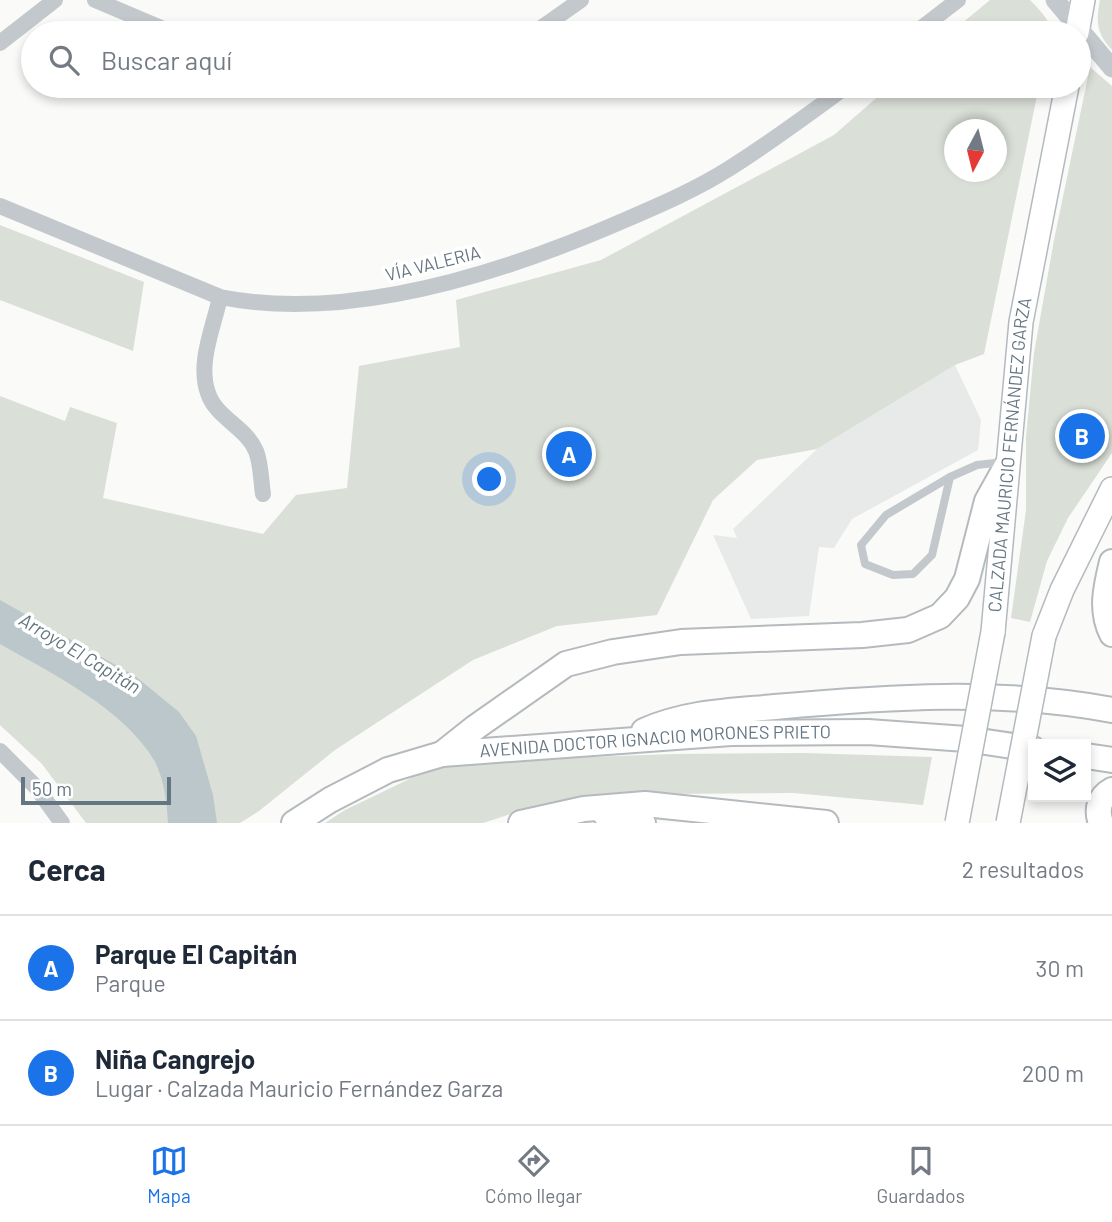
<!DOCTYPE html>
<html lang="es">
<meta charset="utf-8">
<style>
:root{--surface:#fff;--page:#f6f6f7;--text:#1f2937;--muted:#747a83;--line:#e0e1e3;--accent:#1a73e8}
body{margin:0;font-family:Barlow,sans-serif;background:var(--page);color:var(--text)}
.controls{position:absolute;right:21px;bottom:21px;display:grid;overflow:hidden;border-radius:0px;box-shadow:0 4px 10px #0003}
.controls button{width:63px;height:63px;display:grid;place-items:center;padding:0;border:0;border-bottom:2px solid var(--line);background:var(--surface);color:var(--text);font:35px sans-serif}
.compass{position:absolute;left:944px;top:119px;width:63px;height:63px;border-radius:50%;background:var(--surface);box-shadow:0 4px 10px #0003;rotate:187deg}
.scale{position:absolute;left:21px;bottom:18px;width:150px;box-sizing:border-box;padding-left:7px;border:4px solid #657683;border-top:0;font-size:19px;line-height:24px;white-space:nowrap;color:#657683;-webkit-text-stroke:5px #fff;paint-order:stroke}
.you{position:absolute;left:490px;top:480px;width:24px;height:24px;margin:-18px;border:5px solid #fff;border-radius:50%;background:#1a73e8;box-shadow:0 0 0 10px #1a73e833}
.badge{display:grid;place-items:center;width:46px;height:46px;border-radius:50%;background:var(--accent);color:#fff;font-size:23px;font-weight:700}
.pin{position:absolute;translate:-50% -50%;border:4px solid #fff;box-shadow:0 2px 7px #0006}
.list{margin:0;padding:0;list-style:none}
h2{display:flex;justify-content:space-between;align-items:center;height:91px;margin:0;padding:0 28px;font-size:30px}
h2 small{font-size:23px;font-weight:400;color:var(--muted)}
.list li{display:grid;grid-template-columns:46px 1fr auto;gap:21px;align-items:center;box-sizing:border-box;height:105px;padding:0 28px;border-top:2px solid var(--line)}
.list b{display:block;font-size:26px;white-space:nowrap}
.list p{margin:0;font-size:23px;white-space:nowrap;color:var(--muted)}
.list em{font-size:23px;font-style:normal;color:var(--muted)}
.icon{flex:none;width:38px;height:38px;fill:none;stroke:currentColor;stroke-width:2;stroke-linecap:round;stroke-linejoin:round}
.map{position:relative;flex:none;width:1112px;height:823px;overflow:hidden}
.search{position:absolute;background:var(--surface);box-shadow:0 4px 10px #0003;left:21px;right:21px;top:21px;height:77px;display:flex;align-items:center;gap:18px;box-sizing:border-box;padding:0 24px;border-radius:38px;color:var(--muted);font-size:26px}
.sheet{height:301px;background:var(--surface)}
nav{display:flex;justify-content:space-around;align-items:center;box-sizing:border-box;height:98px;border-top:2px solid var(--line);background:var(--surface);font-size:19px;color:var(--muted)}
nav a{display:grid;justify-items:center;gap:4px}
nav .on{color:var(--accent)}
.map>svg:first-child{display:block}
.built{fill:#e8e9e9}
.green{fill:#dadfd7;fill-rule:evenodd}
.water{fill:#bbc7cb}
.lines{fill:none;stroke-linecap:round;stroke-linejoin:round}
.secondary-casing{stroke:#b3babf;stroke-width:26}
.primary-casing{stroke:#b5babe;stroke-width:28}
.service{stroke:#c3c8cc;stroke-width:8}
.minor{stroke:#c3c8cc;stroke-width:16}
.tertiary{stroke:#c3c8cc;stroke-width:19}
.secondary{stroke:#fff;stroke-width:23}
.primary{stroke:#fff;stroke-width:24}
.secondary-bridge-casing{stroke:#b3babf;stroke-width:26;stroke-linecap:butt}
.secondary-bridge{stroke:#fff;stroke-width:23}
.labels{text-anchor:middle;stroke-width:7;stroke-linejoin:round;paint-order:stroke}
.street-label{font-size:18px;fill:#657683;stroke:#fff}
.water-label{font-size:19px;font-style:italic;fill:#60757c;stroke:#fff}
</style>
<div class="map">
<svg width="1112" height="823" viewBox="0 0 1112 823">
<rect width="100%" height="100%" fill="#fafaf8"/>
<polygon class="built" points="955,365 981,420 978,450 852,519 834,548 819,547 809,616 751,619 713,535 737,538 733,529 817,449"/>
<g class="green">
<path d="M 990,0 L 1030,0 C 1039,10 1051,19 1050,33 L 950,33 Z"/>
<path d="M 1100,0 L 1112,0 L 1112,50 C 1096,33 1096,21 1100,0 Z"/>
<polygon points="1090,67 1112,86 1112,453 1068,518 1047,561 1030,622 1011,618 1026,510 1026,437 1034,353 1054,240"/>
<path d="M 890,86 L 1039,86 L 984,354 L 955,365 L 817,449 L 757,460 L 713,500 L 657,615 L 557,626 L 473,660 L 335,750 L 259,811 L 240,823 L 86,823 L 42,764 L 0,725 L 0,396 L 65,421 L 70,407 L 117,423 L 103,498 L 263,534 L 296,495 L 347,488 L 359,366 L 460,347 L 456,300 L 601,260 L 834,135 ZM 954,130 L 996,130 L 996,172 L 954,172 Z"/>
<polygon points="0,225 144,282 133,351 0,300"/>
<polygon points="805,753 932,757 923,805 794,793 663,794 517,812 483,823 325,823 345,810 430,769 504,760 675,754"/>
</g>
<path class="water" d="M 0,600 L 135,676 L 179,712 L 196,736 L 213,795 L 217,823 L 168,823 C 167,803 164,778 154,760 C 123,708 51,673 0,644 Z"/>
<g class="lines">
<g class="secondary-casing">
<g id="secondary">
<polyline points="1077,33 1083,0"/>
<path id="s1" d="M 993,632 L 1021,322 L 1067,86"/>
<polyline points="1044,636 1062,590 1112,489"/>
</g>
</g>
<g class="primary-casing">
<g id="primary">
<path d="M 1112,562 C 1106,587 1100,610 1112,634"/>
<path d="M 644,731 C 685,712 732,711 775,707 C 886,697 1002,689 1112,710"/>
<polyline points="442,754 476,727 566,664 613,652 681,642 862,635 908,630 940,616 957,598 967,579 987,501 1006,467"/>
<polyline points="1086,756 1112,760"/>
<polyline points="605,814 643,823"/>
<path id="s2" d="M 294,823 L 330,800 L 388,770 L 442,754 L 731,733 L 868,732 L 966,739 L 1033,749"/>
<polyline points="521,823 584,809 645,804 826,823"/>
<path d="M 1101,823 C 1096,810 1099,797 1112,790"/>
</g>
</g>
<polyline class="service" points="950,477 932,555 913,574 893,575 865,564 861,545 886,515 950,477 977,465 1004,462"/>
<g class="minor">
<polyline points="95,0 173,33"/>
<polyline points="534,33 581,0"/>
<polyline points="915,33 958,0"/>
<polyline points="0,43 55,0"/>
<path d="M 0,206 L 220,297 C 351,323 506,272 625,220 C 660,205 697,189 730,168 C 770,143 809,114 847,86"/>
<path d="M 220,297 C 214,326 197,363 208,393 C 216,418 246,427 256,451 C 261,463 261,481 263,494"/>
<polyline points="0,751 36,787 62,823"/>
</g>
<polyline class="tertiary" points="1055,0 1112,68"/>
<use href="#secondary" class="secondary"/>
<use href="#primary" class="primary"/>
<g class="secondary-bridge-casing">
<g id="secondary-bridge">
<polyline points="957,823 993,632"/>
<polyline points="1008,823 1044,636"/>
</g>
</g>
<use href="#secondary-bridge" class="secondary-bridge"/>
</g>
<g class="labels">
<g class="street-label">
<text transform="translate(433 264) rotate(-14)" y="6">VÍA VALERIA</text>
<text dy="6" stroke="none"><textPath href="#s1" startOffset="178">CALZADA MAURICIO FERNÁNDEZ GARZA</textPath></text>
<text dy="6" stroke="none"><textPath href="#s2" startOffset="378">AVENIDA DOCTOR IGNACIO MORONES PRIETO</textPath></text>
</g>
<g class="water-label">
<text transform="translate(80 653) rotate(31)" y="7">Arroyo El Capitán</text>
</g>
</g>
</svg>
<div class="controls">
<button><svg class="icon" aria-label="layers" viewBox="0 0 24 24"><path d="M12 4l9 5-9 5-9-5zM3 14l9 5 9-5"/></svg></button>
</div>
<svg class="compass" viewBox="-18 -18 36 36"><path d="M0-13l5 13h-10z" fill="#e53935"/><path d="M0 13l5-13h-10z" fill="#747a83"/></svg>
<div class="scale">50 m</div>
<div class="you"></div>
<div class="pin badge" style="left:569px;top:454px">A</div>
<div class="pin badge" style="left:1082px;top:436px">B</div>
<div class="search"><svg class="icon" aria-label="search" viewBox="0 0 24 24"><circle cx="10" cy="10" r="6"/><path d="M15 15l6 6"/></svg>Buscar aquí</div>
</div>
<section class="sheet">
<h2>Cerca<small>2 resultados</small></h2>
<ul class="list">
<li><span class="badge">A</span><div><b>Parque El Capitán</b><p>Parque</p></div><em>30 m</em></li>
<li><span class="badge">B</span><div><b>Niña Cangrejo</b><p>Lugar · Calzada Mauricio Fernández Garza</p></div><em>200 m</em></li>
</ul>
</section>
<nav>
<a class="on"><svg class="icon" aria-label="map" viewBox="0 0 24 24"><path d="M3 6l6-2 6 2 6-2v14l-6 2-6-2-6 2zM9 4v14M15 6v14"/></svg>Mapa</a>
<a><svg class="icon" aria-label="directions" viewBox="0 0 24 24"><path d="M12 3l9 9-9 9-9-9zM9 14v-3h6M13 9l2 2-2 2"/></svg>Cómo llegar</a>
<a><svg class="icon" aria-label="saved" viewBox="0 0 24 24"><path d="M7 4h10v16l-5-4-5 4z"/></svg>Guardados</a>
</nav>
